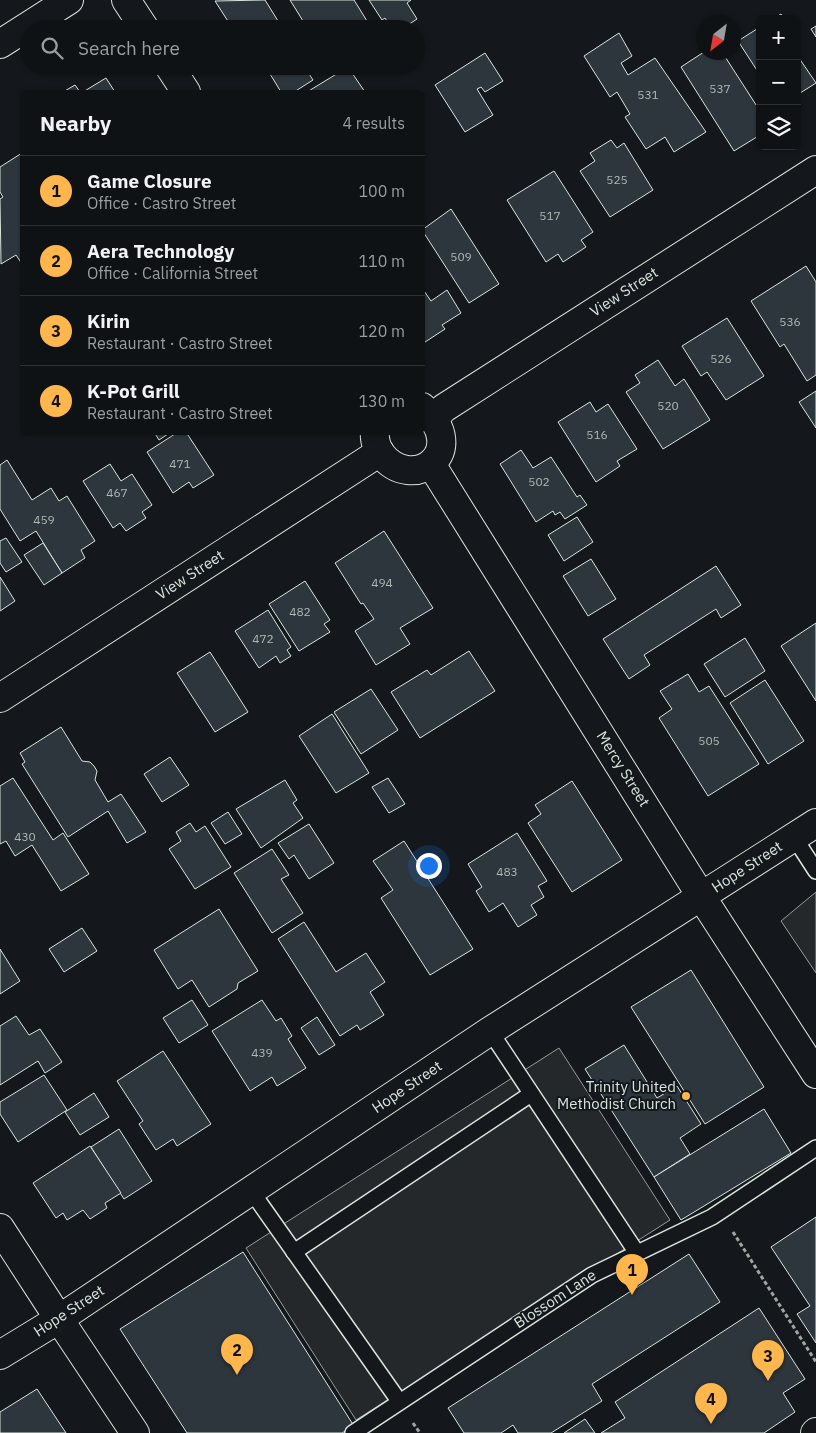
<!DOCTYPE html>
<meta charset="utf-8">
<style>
:root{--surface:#0f1215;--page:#181b1e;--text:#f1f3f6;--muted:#9b9ea0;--line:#2f3234;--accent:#ffb74d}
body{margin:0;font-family:"IBM Plex Sans",sans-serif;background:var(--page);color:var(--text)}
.controls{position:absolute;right:15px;top:15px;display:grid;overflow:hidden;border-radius:8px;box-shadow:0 1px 4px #0004}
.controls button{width:45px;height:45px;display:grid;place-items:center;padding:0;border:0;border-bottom:1px solid var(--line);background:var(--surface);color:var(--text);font:25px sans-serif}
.compass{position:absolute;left:696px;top:15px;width:45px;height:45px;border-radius:50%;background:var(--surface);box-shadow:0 1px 4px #0004;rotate:211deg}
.you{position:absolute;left:428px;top:865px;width:18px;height:18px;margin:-12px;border:4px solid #fff;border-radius:50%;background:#1a73e8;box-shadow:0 0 0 8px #1a73e833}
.badge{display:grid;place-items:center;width:32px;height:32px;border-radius:50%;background:var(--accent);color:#111;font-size:16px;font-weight:700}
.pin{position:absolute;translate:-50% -41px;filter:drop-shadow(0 1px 2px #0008)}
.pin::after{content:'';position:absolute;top:26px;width:18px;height:15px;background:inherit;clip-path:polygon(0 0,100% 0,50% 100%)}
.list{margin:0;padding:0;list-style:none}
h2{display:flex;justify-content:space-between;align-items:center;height:65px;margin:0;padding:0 20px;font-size:21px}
h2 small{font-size:16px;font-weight:400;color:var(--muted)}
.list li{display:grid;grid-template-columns:32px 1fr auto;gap:15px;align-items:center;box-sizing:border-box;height:70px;padding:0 20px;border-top:1px solid var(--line)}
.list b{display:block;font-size:19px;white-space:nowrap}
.list p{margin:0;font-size:16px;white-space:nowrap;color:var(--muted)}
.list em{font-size:16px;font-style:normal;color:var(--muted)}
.icon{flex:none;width:28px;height:28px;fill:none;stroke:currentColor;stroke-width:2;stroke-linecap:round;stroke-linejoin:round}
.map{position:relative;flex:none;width:816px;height:1433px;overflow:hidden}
.search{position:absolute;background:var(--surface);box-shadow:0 1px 4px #0004;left:20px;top:20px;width:405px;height:55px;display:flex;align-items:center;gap:12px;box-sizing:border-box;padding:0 18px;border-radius:28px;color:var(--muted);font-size:19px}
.panel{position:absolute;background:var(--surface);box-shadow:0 1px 4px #0004;left:20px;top:90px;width:405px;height:345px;border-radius:8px}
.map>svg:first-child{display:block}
.parking{fill:#24282b;stroke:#939e99}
.building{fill:#2c363c;stroke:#d8e6dc}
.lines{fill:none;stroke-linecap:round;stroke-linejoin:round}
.service-casing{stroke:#d8e6dc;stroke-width:18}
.minor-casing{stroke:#d8e6dc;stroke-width:30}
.tertiary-casing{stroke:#d8e6dc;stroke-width:30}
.secondary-casing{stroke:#d8e6dc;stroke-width:30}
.path{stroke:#9da8a2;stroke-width:3;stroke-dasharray:4 2.5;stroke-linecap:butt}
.service{stroke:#14181c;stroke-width:15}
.minor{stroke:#14181c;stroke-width:28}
.tertiary{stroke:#14181c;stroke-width:28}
.secondary{stroke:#14181c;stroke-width:28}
.poi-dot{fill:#ffb74d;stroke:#14181c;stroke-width:2}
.labels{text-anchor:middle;stroke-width:4;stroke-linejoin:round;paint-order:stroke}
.number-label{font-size:12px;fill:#adbab4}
.street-label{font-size:15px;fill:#d8e6dc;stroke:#14181c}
.poi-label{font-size:15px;fill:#d8e6dc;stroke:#14181c;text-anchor:end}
</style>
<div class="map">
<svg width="816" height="1433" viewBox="0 0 816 1433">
<rect width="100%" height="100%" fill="#14181c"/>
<g class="parking">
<polygon points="816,892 816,973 781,921"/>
<polygon points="559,1048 670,1220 356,1420 246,1248"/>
</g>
<g class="building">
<polygon points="265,0 283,29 233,29 215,1"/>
<polygon points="290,0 354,0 367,21 361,25 364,29 308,29"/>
<polygon points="369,0 411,0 407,3 417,19 402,29 392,29 385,18 382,20"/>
<polygon points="781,14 785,19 773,19"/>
<polygon points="816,26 816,37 811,29"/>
<polygon points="760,27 760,75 738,41"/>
<polygon points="619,33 632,56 621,63 628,75 655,58 706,132 674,152 665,137 646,149 625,117 630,114 617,92 610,97 584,56"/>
<polygon points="704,52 722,52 760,111 760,135 734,151 681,67"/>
<polygon points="485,53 503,81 485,92 481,87 477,89 493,115 465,132 435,85"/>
<polygon points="797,55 816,83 797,95"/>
<polygon points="271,66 304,66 313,80 294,92 281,92 267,69"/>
<polygon points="348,67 365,92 307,92"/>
<polygon points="106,78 115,92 83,92"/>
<polygon points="75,85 80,92 63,92"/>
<polygon points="611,140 617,148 624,143 653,190 610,217 580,171 595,161 590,153"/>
<polygon points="22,153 22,264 16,255 1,264 0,199 3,197 0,192 0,167"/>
<polygon points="554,171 593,232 581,240 586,247 563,262 558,254 546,262 507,200"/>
<polygon points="451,209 499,284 469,303 422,230"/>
<polygon points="806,266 816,282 816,375 807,381 784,344 780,347 751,301"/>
<polygon points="422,288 431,301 447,290 461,313 442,325 445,329 422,344"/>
<polygon points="727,318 764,376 726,400 707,372 701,376 682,346"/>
<polygon points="658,360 675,386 684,379 710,420 663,449 626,392 640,383 635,375"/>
<polygon points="816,391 816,428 799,402"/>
<polygon points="590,402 596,412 608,404 637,449 617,461 620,466 596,482 558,422"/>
<polygon points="154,432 171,432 159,440"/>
<polygon points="178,432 186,432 214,475 193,488 189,482 173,493 147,452"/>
<polygon points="521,450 533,468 551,457 577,497 580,495 587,505 565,519 560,512 555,515 553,511 536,522 500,464"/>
<polygon points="7,460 32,500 51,488 59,501 67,496 95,541 81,550 85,558 62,573 36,531 20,541 0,509 0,465"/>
<polygon points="110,464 121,481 132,474 152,505 142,512 146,518 126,531 120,523 113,528 83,481"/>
<polygon points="577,517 593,542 564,561 548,535"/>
<polygon points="384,531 433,608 400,628 410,644 376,665 355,631 374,619 363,603 361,604 335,563"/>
<polygon points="6,538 22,562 6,572 0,563 0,541"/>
<polygon points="43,543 62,573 44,585 24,555"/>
<polygon points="591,559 616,599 588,616 563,576"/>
<polygon points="716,566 741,605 721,618 716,609 644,655 650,665 629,679 603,639"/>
<polygon points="0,577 15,601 0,611"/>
<polygon points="305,581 330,620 324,624 330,632 299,651 269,604"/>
<polygon points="268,610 291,647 287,650 291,656 280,663 276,656 259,668 235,631"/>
<polygon points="816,623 816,701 781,646"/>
<polygon points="745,638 765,671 725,697 704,664"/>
<polygon points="469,651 495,691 420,738 391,692 427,670 431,675"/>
<polygon points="210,652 248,712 215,732 177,673"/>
<polygon points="688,674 699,692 709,686 759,764 708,796 659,718 672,709 660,691"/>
<polygon points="765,680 804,741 768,764 730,703"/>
<polygon points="371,689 398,730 361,754 334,712"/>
<polygon points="332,714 369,773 336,793 299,736"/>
<polygon points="61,727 82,761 90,762 94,766 97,771 95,780 108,802 121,794 146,832 127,843 108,811 68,837 22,764 25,762 20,753"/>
<polygon points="170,757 189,785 162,802 144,774"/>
<polygon points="13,778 53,840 63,833 89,874 61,891 32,845 15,856 6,841 0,844 0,786"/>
<polygon points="388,778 405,804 389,813 372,787"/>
<polygon points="285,780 297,800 293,803 303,818 261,848 236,809"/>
<polygon points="572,781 622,860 572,892 528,823 541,814 535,805"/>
<polygon points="228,812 242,834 225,844 211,823"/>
<polygon points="190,823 196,832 205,826 231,867 195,889 169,849 181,841 176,832"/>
<polygon points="309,824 334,863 309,879 294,855 289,859 278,843"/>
<polygon points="517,833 547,881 538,886 544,897 531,905 537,915 518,927 503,903 489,912 476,891 482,887 468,864"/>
<polygon points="404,841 473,949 430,975 381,898 393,890 373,861"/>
<polygon points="272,849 289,875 281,879 303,913 272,933 234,873"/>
<polygon points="219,909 258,971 238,983 237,989 209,1007 192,980 178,989 154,950"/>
<polygon points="304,922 336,972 366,953 385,982 370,992 384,1015 360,1030 357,1025 340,1036 278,939"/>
<polygon points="82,928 97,951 64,972 49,949"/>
<polygon points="0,949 20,981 0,994"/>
<polygon points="691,970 764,1087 705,1124 631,1007"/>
<polygon points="192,1000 208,1025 179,1043 163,1018"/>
<polygon points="262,1000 276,1021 281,1018 292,1036 288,1039 306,1068 277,1086 272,1077 250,1091 212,1031"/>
<polygon points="16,1016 29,1035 40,1029 62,1062 45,1073 38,1061 0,1085 0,1026"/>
<polygon points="317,1017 335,1045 319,1055 301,1028"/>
<polygon points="624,1045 657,1098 677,1086 701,1124 680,1138 690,1154 654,1177 585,1069"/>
<polygon points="163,1051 211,1124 177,1146 173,1139 156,1150 139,1124 143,1121 117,1081"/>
<polygon points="44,1075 67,1110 18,1142 0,1114 0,1102"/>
<polygon points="94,1093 109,1117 80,1135 65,1112"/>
<polygon points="764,1109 791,1153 681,1220 654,1177"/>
<polygon points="119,1129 152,1181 124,1199 91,1147"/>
<polygon points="90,1146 121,1193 105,1203 107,1208 90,1219 83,1210 67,1220 63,1213 56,1218 33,1183"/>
<polygon points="816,1217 816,1343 797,1314 810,1306 771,1247"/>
<polygon points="243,1252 354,1426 342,1433 187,1433 120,1329"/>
<polygon points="689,1254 720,1302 592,1384 602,1401 551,1433 518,1433 513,1425 501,1433 464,1433 448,1408"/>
<polygon points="759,1308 805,1379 783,1393 795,1412 764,1433 601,1433 625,1418 615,1402"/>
<polygon points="37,1389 66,1433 0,1433 0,1412"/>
<polygon points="585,1419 595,1433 564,1433"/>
</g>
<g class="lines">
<g class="service-casing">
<g id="service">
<polyline points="794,837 816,871"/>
<polyline points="490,1031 637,1253"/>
<polyline points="252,1192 399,1401"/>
<polyline points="294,1252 531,1094"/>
<polyline points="353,1433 592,1275 712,1217 816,1148"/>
</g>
</g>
<g class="minor-casing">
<g id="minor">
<polyline points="126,0 145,29"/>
<polyline points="0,44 69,0"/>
<polyline points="169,66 186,92"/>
<polyline points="434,418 444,408 816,170"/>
<path d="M 375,432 C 374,439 377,449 381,454 C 413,495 472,451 422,407"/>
<polyline points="431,464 701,896 816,1074"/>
<polyline points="0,698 380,452"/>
<polyline points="0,1228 59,1319 490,1031 816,823"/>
</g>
</g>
<g class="tertiary-casing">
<polyline id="tertiary" points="0,1355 59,1319 135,1433"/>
</g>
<g class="secondary-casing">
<polyline id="secondary" points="815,1433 816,1432"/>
</g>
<g class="path">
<polyline points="733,1232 816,1362"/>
<polyline points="413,1423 420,1433"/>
</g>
<use href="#service" class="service"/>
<use href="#minor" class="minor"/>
<use href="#tertiary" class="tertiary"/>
<use href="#secondary" class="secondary"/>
</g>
<circle class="poi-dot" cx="686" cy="1096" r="5"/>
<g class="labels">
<g class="number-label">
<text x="720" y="93">537</text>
<text x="648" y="99">531</text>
<text x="617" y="184">525</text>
<text x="550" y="220">517</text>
<text x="461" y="261">509</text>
<text x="790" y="326">536</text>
<text x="721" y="363">526</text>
<text x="668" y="410">520</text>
<text x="597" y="439">516</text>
<text x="180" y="468">471</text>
<text x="539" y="486">502</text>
<text x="117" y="497">467</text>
<text x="44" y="524">459</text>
<text x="382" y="587">494</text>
<text x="300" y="616">482</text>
<text x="263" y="643">472</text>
<text x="709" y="745">505</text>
<text x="25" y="841">430</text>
<text x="507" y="876">483</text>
<text x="262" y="1057">439</text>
</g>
<g class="street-label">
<text transform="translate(624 292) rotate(-33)" y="5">View Street</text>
<text transform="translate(190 575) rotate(-33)" y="5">View Street</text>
<text transform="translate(623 769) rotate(58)" y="5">Mercy Street</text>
<text transform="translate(747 867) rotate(-33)" y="5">Hope Street</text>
<text transform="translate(407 1087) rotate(-34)" y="5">Hope Street</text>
<text transform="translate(555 1299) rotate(-33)" y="5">Blossom Lane</text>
<text transform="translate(69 1311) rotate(-33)" y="5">Hope Street</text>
</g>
<g class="poi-label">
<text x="676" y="1092">Trinity United<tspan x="676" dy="17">Methodist Church</tspan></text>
</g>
</g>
</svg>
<div class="controls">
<button>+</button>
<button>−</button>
<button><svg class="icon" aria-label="layers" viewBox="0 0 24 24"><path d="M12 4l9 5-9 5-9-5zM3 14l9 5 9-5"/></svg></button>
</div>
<svg class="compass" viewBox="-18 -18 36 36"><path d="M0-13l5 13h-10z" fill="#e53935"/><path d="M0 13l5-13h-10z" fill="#9b9ea0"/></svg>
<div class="you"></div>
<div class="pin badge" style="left:632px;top:1295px">1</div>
<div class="pin badge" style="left:237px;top:1375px">2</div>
<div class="pin badge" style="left:768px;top:1381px">3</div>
<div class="pin badge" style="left:711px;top:1424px">4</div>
<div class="search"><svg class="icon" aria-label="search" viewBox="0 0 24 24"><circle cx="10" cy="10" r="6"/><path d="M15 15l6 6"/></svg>Search here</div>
<section class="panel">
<h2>Nearby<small>4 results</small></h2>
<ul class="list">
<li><span class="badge">1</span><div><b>Game Closure</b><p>Office · Castro Street</p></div><em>100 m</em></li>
<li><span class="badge">2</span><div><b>Aera Technology</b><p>Office · California Street</p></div><em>110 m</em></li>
<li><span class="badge">3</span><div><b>Kirin</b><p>Restaurant · Castro Street</p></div><em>120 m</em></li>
<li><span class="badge">4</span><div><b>K-Pot Grill</b><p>Restaurant · Castro Street</p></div><em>130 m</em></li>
</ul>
</section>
</div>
